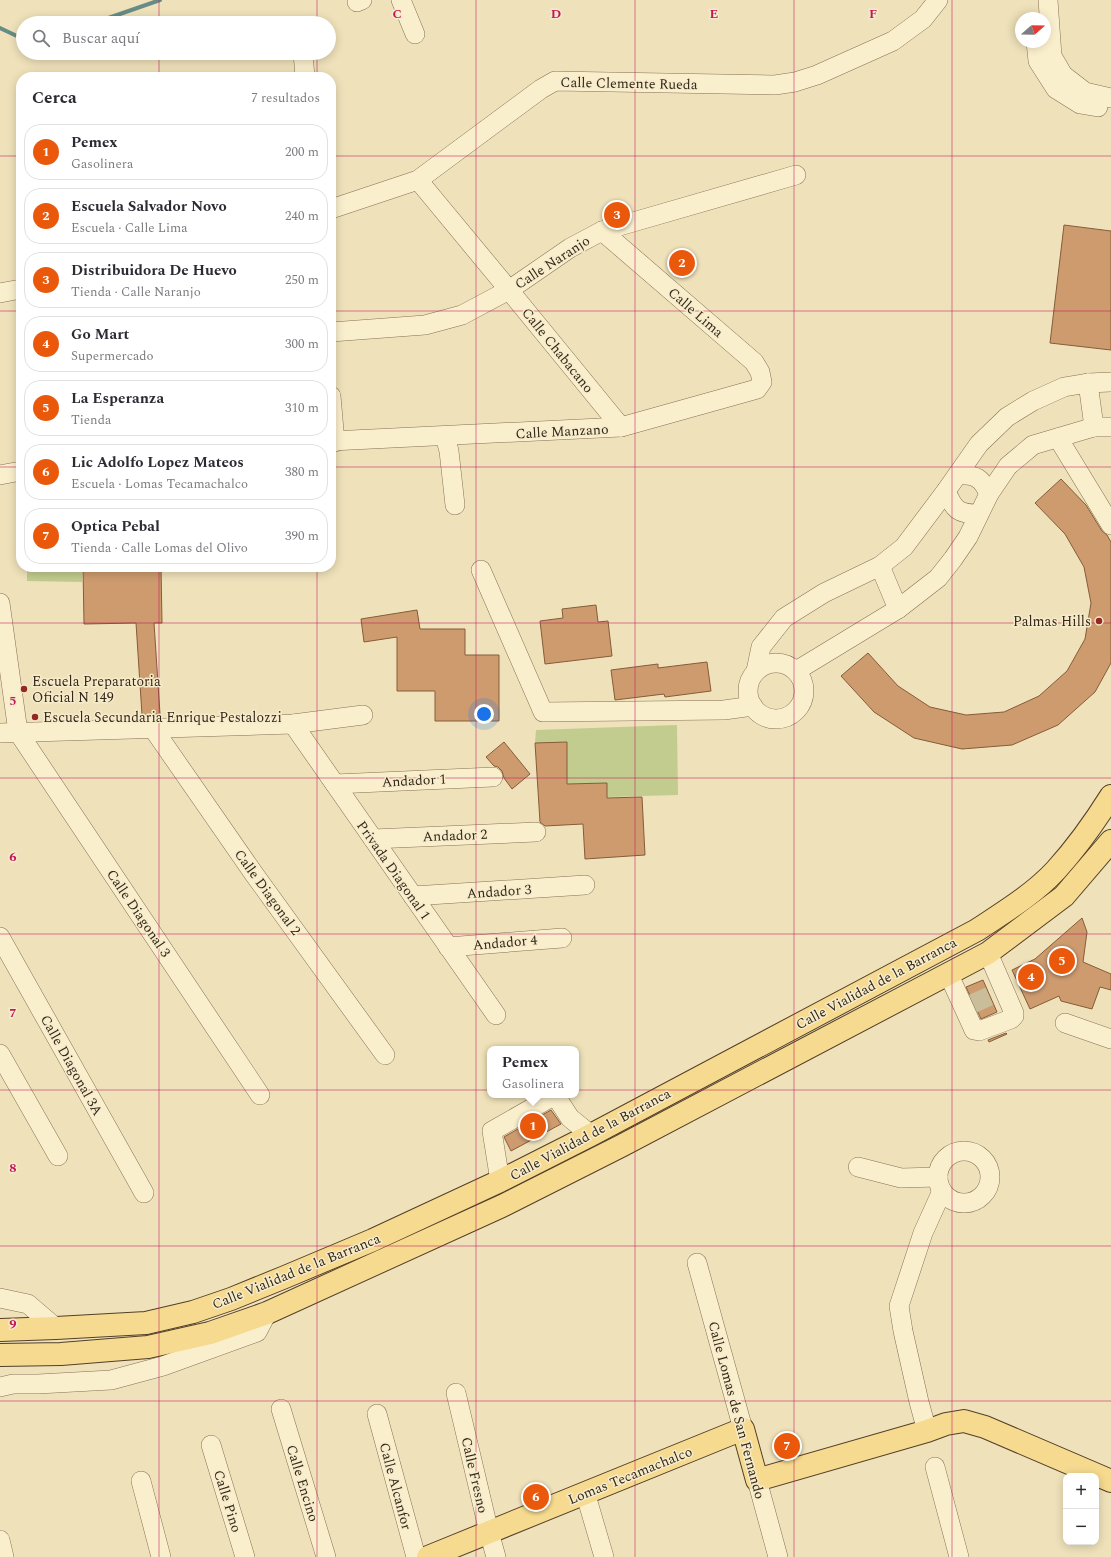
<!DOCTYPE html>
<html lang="es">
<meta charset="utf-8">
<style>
:root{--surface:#fff;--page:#f2f2f3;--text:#2b2b33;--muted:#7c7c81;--line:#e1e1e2;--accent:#ea580c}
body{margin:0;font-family:Spectral,serif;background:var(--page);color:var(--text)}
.controls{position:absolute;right:12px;bottom:12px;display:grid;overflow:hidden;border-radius:8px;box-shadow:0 2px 10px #0003}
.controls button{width:36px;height:36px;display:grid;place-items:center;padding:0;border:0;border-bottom:1px solid var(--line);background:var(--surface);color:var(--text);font:20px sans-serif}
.compass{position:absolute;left:1015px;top:12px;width:36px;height:36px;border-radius:50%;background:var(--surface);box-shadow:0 2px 10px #0003;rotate:70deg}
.you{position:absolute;left:484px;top:714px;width:14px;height:14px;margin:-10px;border:3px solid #fff;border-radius:50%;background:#1a73e8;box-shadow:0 0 0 6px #1a73e833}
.badge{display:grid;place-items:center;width:26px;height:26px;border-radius:50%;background:var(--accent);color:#fff;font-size:13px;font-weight:700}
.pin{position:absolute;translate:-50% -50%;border:2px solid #fff;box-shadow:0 1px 4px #0006}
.popup{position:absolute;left:487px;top:1046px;width:92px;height:52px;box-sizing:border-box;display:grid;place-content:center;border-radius:8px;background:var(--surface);filter:drop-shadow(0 1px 3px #0005);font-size:13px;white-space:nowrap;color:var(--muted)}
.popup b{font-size:15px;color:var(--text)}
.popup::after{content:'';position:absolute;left:50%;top:100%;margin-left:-8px;border:8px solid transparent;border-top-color:var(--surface)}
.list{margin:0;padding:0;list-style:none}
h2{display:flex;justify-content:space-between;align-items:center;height:52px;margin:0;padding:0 16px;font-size:17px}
h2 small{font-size:13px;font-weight:400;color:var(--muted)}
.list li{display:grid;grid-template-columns:26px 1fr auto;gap:12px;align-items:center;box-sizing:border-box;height:56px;margin:0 8px 8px;padding:0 8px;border:1px solid var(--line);border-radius:16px}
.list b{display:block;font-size:15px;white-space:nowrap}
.list p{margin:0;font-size:13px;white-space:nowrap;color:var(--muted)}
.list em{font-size:13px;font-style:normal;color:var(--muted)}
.icon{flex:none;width:22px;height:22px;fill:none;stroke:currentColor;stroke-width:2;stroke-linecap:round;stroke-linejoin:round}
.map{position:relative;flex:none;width:1111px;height:1557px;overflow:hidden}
.search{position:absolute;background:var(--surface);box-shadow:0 2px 10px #0003;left:16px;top:16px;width:320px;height:44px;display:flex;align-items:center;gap:10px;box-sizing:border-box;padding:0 14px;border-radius:22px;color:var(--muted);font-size:15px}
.panel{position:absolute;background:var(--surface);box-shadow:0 2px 10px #0003;left:16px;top:72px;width:320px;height:500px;border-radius:16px}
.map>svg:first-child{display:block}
.green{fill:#c2cc8f}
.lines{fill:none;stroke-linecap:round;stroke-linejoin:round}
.stream{stroke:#678c85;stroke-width:4}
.building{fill:#ce9b6f;stroke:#855c3a}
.minor-tunnel{stroke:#cabd9a;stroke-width:19;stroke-dasharray:19 10;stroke-linecap:butt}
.minor-casing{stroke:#867154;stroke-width:20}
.major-casing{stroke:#533f29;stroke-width:24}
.minor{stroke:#faefcd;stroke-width:19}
.major{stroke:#f5da8f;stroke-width:22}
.grid{fill:none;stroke:#c2185b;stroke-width:1;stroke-opacity:0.55}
.poi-dot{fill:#962823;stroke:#f6ebca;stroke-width:1.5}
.labels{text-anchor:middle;stroke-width:3;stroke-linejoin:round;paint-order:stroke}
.street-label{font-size:14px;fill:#34281a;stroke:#f6ebca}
.poi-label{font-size:14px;fill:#34281a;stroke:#f6ebca;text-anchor:start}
.grid-label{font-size:13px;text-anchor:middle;font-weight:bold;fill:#c2185b;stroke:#f6ebca;stroke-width:3;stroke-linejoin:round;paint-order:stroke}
</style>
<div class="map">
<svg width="1111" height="1557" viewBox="0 0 1111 1557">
<rect width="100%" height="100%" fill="#efe2ba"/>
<g class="green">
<polygon points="27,567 82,567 82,582 27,581"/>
<polygon points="677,725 678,795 607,797 607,783 567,784 535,743 536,730"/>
</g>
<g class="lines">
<g class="stream">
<polyline points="94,23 160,0"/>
<polyline points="0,28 19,37 23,36"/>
</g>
</g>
<g class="building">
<polygon points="1064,225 1111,231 1111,350 1050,343"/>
<polygon points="1061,479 1086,505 1102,531 1107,535 1111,542 1111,663 1095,692 1058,725 1012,745 962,749 914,738 874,712 841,676 868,653 898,686 930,707 966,715 1004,712 1039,696 1067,671 1085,639 1091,603 1084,567 1065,534 1035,503"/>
<polygon points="83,567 161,567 162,623 154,623 160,714 142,715 136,623 84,624"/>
<polygon points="596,605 598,622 608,621 612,656 545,664 540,621 563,618 562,609"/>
<polygon points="417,610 420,629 465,629 465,655 499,655 499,721 435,721 435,691 397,691 397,637 364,642 361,619"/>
<polygon points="707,662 711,691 665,697 664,694 615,700 611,670 658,664 658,668"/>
<polygon points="504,742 530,774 512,789 504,778 502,771 498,767 494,766 486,757"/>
<polygon points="567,742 567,784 607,783 607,798 642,797 645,855 585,859 583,824 545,826 540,822 535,743"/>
<polygon points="1082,918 1087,932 1083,962 1111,974 1111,990 1100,987 1092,1009 1061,1001 1059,996 1030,1009 1012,970 1035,959"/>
<polygon points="983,980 997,1012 981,1019 966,987"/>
<polygon points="1006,1033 1007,1034 989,1042 988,1040"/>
<polygon points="551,1110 561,1124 511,1151 504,1137"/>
</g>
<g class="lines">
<polyline class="minor-tunnel" points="972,1004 990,996"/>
<g class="minor-casing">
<g id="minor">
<polyline points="401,0 415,34"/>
<polyline points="1048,0 1052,56 1063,75 1085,92 1111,98"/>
<polyline points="357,2 362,0"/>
<polyline points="1036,42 1038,61 1056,89 1080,104 1098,107"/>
<polyline points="303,53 305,77"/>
<polyline points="418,180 509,290 621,427"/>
<polyline points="331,209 418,180 541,89 555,81 775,85 795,82 817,75 893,41 923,19 938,0"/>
<polyline points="0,293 21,289"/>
<polyline points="331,332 425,325 462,315 509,290 570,248 602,231 796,175"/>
<polyline points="1088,383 1094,427"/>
<polyline points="331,396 335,442"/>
<polyline points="445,436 449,451 455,505"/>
<polyline points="1058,438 1111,525"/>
<polyline points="331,441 621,427 757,389 762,382 760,372 754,362 602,231"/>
<polyline points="0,475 21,471"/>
<path d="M 958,475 C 975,474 982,478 989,494"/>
<path d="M 946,491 C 954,510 958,514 979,514"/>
<polyline points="880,566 898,609"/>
<polyline points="481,570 543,712 724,710 753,706"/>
<polyline points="0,603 18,732 260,1095"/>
<circle cx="776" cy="691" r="28"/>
<polyline points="756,671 761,647 784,618 824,593 880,566 904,547 946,491 979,444 1007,417 1033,401 1064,387 1088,383 1111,382"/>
<polyline points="796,671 898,609 938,578 953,559 968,537 989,494 1008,466 1033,445 1094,427 1111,427"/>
<polyline points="293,724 496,1015"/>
<polyline points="152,727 254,874 385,1055"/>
<polyline points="0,733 293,724 363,715"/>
<polyline points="335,784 493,777"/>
<polyline points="373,839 536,832"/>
<polyline points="413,896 585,885"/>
<polyline points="0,937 144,1193"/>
<polyline points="448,947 562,938"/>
<polyline points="948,973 974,1030 979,1031 1011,1019 1014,1016 1014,1013 988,953"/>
<polyline points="1065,1023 1111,1039"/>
<polyline points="0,1054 58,1156"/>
<polyline points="555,1095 570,1118 591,1135"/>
<circle cx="964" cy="1177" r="26"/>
<polyline points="858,1167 901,1178 938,1177"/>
<polyline points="500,1181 492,1131 555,1095"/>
<polyline points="697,1263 743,1429"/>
<polyline points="0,1298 28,1304 56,1328"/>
<polyline points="0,1387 13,1384 38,1384 111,1380 163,1366 257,1332 267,1313"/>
<polyline points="456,1393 489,1532 496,1557"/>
<polyline points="281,1409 326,1557"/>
<polyline points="377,1414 416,1557"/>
<polyline points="927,1431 919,1402 903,1331 899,1306 923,1233 942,1191"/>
<polyline points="211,1445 245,1557"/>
<polyline points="935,1467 959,1557"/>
<polyline points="757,1480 778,1557"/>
<polyline points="141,1481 161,1557"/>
<polyline points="585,1492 604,1557"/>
<polyline points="0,1540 4,1557"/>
</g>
</g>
<g class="major-casing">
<g id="major">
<path d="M 0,1330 L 56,1328 L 146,1323 L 193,1312 L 231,1299 L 285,1277 L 373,1240 L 500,1181 L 591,1135 L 977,930 C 1004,912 1034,894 1056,870 C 1077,847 1094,823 1111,796"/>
<polyline points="0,1355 61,1354 148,1347 210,1333 267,1313 502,1206 621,1146 988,953 1064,896 1111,841"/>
<polyline points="428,1557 743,1429 757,1480 927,1431 946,1424 964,1421 985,1427 1111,1481"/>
</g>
</g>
<use href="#minor" class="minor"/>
<use href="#major" class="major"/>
</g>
<path class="grid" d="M 159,0 L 159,23M 317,0 L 317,23M 476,0 L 476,1557M 635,0 L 635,1557M 794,0 L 794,1557M 952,0 L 952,1557M 159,53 L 159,77M 317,53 L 317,77M 0,156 L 21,156M 331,156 L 1111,156M 0,311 L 21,311M 331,311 L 1111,311M 0,467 L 21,467M 331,467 L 1111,467M 159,567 L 159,1557M 317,567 L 317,1557M 0,623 L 1111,623M 0,778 L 1111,778M 0,934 L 1111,934M 0,1090 L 1111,1090M 0,1246 L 1111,1246M 0,1401 L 1111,1401"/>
<g class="poi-dot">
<circle cx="1099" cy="621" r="4"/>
<circle cx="24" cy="689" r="4"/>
<circle cx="35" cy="717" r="4"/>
</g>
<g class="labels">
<g class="street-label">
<text transform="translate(629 83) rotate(1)" y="5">Calle Clemente Rueda</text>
<text transform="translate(552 262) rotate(-33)" y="5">Calle Naranjo</text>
<text transform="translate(696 312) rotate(41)" y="5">Calle Lima</text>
<text transform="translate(558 350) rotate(51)" y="5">Calle Chabacano</text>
<text transform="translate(562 431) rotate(-3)" y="5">Calle Manzano</text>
<text transform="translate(414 780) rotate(-3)" y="5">Andador 1</text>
<text transform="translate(455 835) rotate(-2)" y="5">Andador 2</text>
<text transform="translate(394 870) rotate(55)" y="5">Privada Diagonal 1</text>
<text transform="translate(499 891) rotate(-4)" y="5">Andador 3</text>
<text transform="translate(268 892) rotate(54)" y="5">Calle Diagonal 2</text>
<text transform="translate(139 913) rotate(56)" y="5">Calle Diagonal 3</text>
<text transform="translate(505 942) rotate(-5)" y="5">Andador 4</text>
<text transform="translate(876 983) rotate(-28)" y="5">Calle Vialidad de la Barranca</text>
<text transform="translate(72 1065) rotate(61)" y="5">Calle Diagonal 3A</text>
<text transform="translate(590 1134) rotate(-28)" y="5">Calle Vialidad de la Barranca</text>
<text transform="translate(296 1271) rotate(-22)" y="5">Calle Vialidad de la Barranca</text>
<text transform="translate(737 1410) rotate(75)" y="5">Calle Lomas de San Fernando</text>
<text transform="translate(475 1475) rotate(77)" y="5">Calle Fresno</text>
<text transform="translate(630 1475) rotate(-22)" y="5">Lomas Tecamachalco</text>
<text transform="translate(303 1483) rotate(73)" y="5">Calle Encino</text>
<text transform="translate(396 1486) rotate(75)" y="5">Calle Alcanfor</text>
<text transform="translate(228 1501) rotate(73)" y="5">Calle Pino</text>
</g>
<g class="poi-label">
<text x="1091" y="626" text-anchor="end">Palmas Hills</text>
<text x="32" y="686">Escuela Preparatoria<tspan x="32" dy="16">Oficial N 149</tspan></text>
<text x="43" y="722">Escuela Secundaria Enrique Pestalozzi</text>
</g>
</g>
<g class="grid-label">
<text x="397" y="18">C</text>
<text x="556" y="18">D</text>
<text x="714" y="18">E</text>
<text x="873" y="18">F</text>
<text x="13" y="705">5</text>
<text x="13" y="861">6</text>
<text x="13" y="1017">7</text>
<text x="13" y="1172">8</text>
<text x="13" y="1328">9</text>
</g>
</svg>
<div class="controls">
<button>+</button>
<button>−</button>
</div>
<svg class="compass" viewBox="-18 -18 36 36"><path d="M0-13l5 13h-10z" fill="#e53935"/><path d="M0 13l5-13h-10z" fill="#7c7c81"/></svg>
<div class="you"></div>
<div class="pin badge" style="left:533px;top:1126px">1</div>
<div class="popup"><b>Pemex</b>Gasolinera</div>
<div class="pin badge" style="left:682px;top:263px">2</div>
<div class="pin badge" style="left:617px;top:215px">3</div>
<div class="pin badge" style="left:1031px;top:977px">4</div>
<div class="pin badge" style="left:1062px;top:961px">5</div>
<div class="pin badge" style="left:536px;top:1497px">6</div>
<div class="pin badge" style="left:787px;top:1446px">7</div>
<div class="search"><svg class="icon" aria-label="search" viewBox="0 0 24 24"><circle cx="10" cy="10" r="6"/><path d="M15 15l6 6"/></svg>Buscar aquí</div>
<section class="panel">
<h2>Cerca<small>7 resultados</small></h2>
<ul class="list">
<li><span class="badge">1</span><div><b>Pemex</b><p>Gasolinera</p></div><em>200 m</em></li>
<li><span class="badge">2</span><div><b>Escuela Salvador Novo</b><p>Escuela · Calle Lima</p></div><em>240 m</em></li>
<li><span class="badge">3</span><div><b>Distribuidora De Huevo</b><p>Tienda · Calle Naranjo</p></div><em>250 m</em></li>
<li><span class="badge">4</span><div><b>Go Mart</b><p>Supermercado</p></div><em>300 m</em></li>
<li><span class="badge">5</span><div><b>La Esperanza</b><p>Tienda</p></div><em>310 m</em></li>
<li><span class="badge">6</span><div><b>Lic Adolfo Lopez Mateos</b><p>Escuela · Lomas Tecamachalco</p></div><em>380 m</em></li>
<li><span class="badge">7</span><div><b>Optica Pebal</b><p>Tienda · Calle Lomas del Olivo</p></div><em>390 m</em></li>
</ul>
</section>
</div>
